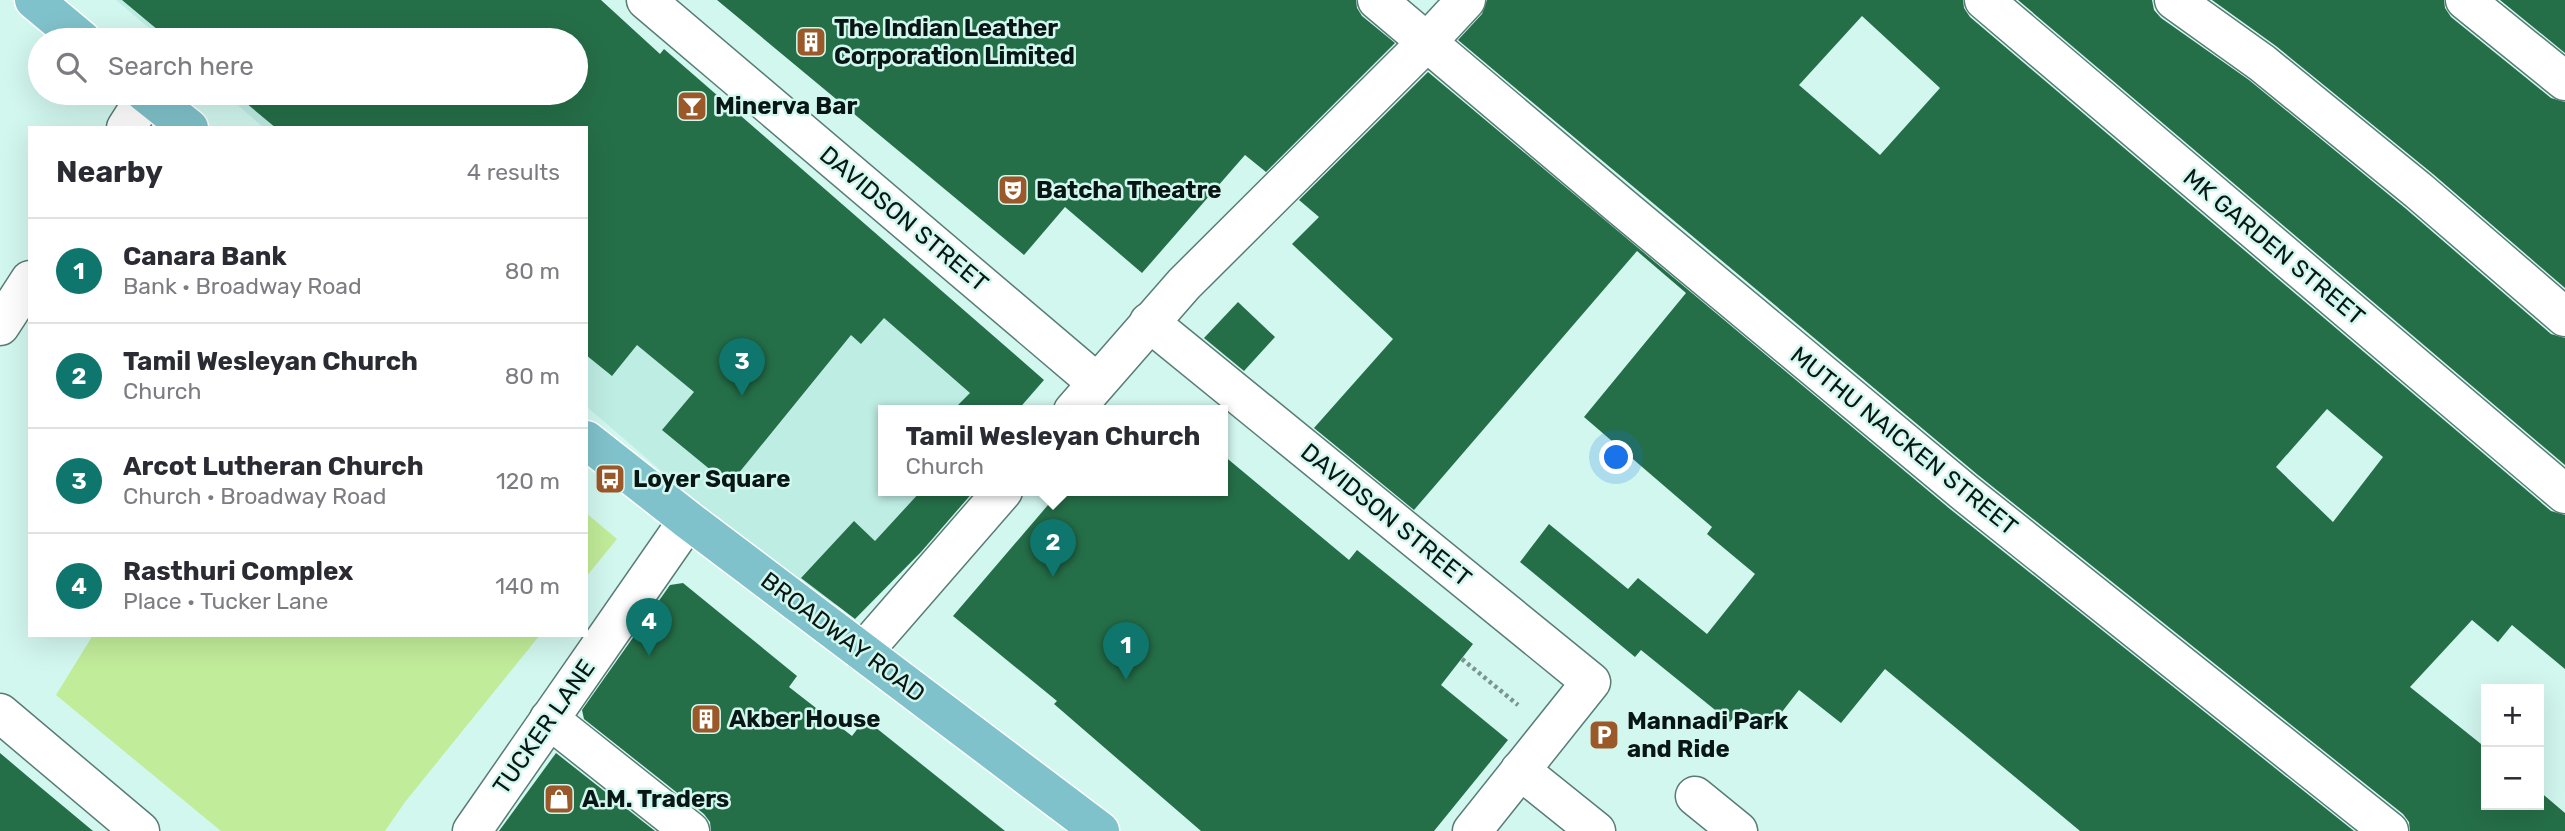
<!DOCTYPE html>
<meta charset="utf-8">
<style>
:root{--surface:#fff;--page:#f2f2f3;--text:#2b2b33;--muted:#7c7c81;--line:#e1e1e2;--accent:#0f766e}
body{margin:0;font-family:Rubik,sans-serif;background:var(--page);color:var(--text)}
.controls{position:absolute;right:21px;bottom:21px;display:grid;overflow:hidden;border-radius:0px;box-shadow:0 7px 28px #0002}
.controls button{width:63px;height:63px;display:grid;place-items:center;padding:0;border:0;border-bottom:2px solid var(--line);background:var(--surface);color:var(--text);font:35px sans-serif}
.you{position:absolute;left:1617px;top:458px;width:24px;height:24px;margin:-18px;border:5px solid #fff;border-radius:50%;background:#1a73e8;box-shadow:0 0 0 10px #1a73e833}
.badge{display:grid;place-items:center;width:46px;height:46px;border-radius:50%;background:var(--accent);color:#fff;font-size:23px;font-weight:700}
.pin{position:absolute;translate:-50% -58px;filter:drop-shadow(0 2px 4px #0008)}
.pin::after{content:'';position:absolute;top:37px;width:24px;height:21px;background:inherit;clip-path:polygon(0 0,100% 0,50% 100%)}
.popup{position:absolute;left:878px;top:405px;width:350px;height:91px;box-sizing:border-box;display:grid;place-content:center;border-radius:0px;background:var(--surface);filter:drop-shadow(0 2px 5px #0005);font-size:23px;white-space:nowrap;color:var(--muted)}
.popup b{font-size:26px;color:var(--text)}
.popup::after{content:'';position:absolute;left:50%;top:100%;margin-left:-14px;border:14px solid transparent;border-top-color:var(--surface)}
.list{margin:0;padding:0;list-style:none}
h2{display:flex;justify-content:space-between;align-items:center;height:91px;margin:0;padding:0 28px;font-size:30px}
h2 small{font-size:23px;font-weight:400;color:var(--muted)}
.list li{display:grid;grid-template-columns:46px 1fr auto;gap:21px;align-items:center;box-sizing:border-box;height:105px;padding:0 28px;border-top:2px solid var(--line)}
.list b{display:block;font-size:26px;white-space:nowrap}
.list p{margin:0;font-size:23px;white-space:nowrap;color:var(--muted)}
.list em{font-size:23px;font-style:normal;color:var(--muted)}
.icon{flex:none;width:38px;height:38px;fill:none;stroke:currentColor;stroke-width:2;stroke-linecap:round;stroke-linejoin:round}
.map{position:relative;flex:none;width:2565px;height:831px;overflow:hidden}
.search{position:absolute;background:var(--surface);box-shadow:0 7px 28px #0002;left:28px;top:28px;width:560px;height:77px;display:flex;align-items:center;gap:18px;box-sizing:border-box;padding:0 24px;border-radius:38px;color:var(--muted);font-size:26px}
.panel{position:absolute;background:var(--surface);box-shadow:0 7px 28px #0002;left:28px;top:126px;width:560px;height:511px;border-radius:0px}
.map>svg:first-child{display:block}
.built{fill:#beede4}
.green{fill:#c1ec99}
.building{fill:#256f48;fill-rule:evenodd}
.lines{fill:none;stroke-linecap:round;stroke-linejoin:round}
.minor-casing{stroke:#5a7c76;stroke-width:41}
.major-casing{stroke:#fff;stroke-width:41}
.path{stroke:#7a958f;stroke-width:4.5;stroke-dasharray:3.5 3.5;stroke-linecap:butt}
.minor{stroke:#fff;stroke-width:38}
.major{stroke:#80c2cb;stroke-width:38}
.labels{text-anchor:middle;stroke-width:5;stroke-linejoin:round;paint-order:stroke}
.poi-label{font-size:24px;font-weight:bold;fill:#081614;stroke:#d2f7ef;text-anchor:start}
.street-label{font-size:24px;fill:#081614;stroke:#d2f7ef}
</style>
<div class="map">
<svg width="2565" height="831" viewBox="0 0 2565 831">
<rect width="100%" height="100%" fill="#d2f7ef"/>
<polygon class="built" points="116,0 532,0 1013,411 883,411 883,491 939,491 827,614 586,406 586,128 264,128 224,93 576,93 576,40 163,40"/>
<g class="green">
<polygon points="586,513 617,539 586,577"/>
<polygon points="93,635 540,635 405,802 385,831 221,831 56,695"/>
</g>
<g class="building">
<polygon points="122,0 601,0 660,54 664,49 1044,380 1017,411 952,411 970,393 884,318 861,344 851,335 729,485 662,430 694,392 637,345 612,376 586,355 586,128 276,128 234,93 576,93 576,40 170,40"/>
<polygon points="717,0 1356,0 1357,8 1362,16 1395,43 1266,172 1245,155 1142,273 1065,207 1024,255"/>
<path d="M 1487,0 L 1963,0 L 1964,8 L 1970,17 L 2551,511 L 2565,515 L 2565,669 L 2512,625 L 2498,642 L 2472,620 L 2410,687 L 2486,748 L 2486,805 L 2539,805 L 2539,791 L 2565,813 L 2565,831 L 2410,831 L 2409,822 L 2403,814 L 1978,475 L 1458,40 L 1482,14 ZM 1862,16 L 1940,88 L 1880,155 L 1799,85 ZM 2327,409 L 2383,457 L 2333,522 L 2276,467 Z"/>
<polygon points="2018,0 2152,0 2154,10 2161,18 2249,80 2405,208 2551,334 2565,338 2565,465"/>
<polygon points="2212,0 2444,0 2445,8 2451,17 2551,98 2565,102 2565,288 2433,174 2276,46"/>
<polygon points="2500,0 2565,0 2565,53"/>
<polygon points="1428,72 1950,509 2354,831 2080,831 1885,669 1841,723 1799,690 1768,730 1741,708 1730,722 1641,650 1635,657 1520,562 1549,524 1628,589 1638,578 1707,634 1755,574 1707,534 1712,527 1584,417 1686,293 1637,251 1414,510 1314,428 1393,339 1292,244 1319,217 1299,200"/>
<polygon points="1238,302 1275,337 1244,371 1204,338"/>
<polygon points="1223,455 1349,560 1357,550 1473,644 1441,685 1508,740 1434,831 1201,831 1054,704 1057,701 953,616 1060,491 1223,491"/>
<polygon points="921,491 974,491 921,552 855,619 801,578 854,521 875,541"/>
<polygon points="683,583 797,676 789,687 852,736 865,719 1005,831 711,831 710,822 704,814 584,719 582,710 670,585"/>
<polygon points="0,753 39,786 93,831 0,831"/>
<polygon points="556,753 655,831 499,831"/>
</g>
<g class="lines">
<g class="minor-casing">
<g id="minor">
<polyline points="646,0 1097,383"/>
<polyline points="1377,0 1623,208 1964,492 2389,831"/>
<polyline points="1984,0 2565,494"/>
<polyline points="2174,0 2262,63 2419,191 2565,317"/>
<polyline points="2465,0 2565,81"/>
<polyline points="126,128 147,95"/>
<polyline points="1149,322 1591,682 1472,831"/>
<polyline points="0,326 30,280"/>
<polyline points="1073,411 1184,284 1427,42 1466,0"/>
<polyline points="863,652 1003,491"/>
<polyline points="0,713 140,831"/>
<polyline points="549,719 690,831"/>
<polyline points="1520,770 1596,831"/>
<polyline points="1695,796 1738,831"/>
<polyline points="472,831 688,520"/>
</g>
</g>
<g class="major-casing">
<g id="major">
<polyline points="34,0 82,40"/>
<polyline points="145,93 189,128"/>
<polyline points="586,440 688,520 1100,831"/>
</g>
</g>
<polyline class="path" points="1462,659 1518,705"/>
<use href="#minor" class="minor"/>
<use href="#major" class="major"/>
</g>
<defs>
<g id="building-square" transform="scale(1.575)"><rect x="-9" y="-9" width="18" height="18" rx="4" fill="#9b5828" stroke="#d2f7ef"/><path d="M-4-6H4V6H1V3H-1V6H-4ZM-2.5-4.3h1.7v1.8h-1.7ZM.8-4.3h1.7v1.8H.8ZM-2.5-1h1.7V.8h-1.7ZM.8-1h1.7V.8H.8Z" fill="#fff"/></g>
<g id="bar-square" transform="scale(1.575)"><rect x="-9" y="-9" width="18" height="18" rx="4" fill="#9b5828" stroke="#d2f7ef"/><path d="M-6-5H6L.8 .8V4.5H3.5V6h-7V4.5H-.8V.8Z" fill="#fff"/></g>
<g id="theatre-square" transform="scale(1.575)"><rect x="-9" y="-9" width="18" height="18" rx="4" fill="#9b5828" stroke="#d2f7ef"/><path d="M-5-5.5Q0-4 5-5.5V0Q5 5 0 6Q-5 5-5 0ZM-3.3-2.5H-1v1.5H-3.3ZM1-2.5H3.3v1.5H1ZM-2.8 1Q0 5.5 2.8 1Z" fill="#fff"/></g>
<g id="bus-square" transform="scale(1.575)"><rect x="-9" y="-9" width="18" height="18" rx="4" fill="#9b5828" stroke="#d2f7ef"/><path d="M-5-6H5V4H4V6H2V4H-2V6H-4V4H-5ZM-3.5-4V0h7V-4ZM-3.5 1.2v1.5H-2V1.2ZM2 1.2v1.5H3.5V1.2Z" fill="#fff"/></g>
<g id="parking-square" transform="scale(1.575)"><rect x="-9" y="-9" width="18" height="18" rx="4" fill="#9b5828" stroke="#d2f7ef"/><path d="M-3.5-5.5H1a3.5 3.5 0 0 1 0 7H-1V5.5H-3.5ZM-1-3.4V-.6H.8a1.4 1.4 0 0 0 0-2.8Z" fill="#fff"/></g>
<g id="shop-square" transform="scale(1.575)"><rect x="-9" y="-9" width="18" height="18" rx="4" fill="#9b5828" stroke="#d2f7ef"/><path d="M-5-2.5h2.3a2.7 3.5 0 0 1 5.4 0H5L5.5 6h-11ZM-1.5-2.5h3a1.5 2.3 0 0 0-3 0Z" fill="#fff"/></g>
</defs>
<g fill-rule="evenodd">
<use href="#building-square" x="811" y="42"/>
<use href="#bar-square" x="692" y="106"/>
<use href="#theatre-square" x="1013" y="190"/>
<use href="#bus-square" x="610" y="479"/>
<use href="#building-square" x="706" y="719"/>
<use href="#parking-square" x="1604" y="735"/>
<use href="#shop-square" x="559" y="799"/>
</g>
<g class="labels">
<g class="poi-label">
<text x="834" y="36">The Indian Leather<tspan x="834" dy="28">Corporation Limited</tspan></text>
<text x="715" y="114">Minerva Bar</text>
<text x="1036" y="198">Batcha Theatre</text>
<text x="633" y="487">Loyer Square</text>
<text x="729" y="727">Akber House</text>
<text x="1627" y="729">Mannadi Park<tspan x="1627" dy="28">and Ride</tspan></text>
<text x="582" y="807">A.M. Traders</text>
</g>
<g class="street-label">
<text transform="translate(904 219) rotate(40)" y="8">DAVIDSON STREET</text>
<text transform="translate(2274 247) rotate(40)" y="8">MK GARDEN STREET</text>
<text transform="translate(1904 441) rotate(39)" y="8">MUTHU NAICKEN STREET</text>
<text transform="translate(1386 515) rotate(39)" y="8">DAVIDSON STREET</text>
<text transform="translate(843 637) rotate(37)" y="8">BROADWAY ROAD</text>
<text transform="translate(544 727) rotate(-55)" y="8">TUCKER LANE</text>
</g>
</g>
</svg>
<div class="controls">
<button>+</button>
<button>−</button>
</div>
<div class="you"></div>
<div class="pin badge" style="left:1126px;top:680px">1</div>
<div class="pin badge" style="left:1053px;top:577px">2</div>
<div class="popup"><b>Tamil Wesleyan Church</b>Church</div>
<div class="pin badge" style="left:742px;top:396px">3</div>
<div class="pin badge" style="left:649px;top:656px">4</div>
<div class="search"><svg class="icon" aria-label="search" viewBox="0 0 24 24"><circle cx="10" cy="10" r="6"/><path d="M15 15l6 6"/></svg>Search here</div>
<section class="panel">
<h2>Nearby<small>4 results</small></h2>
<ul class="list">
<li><span class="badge">1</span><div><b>Canara Bank</b><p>Bank · Broadway Road</p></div><em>80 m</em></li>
<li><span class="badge">2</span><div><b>Tamil Wesleyan Church</b><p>Church</p></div><em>80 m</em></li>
<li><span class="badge">3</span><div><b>Arcot Lutheran Church</b><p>Church · Broadway Road</p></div><em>120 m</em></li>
<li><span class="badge">4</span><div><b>Rasthuri Complex</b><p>Place · Tucker Lane</p></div><em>140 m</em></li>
</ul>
</section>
</div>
